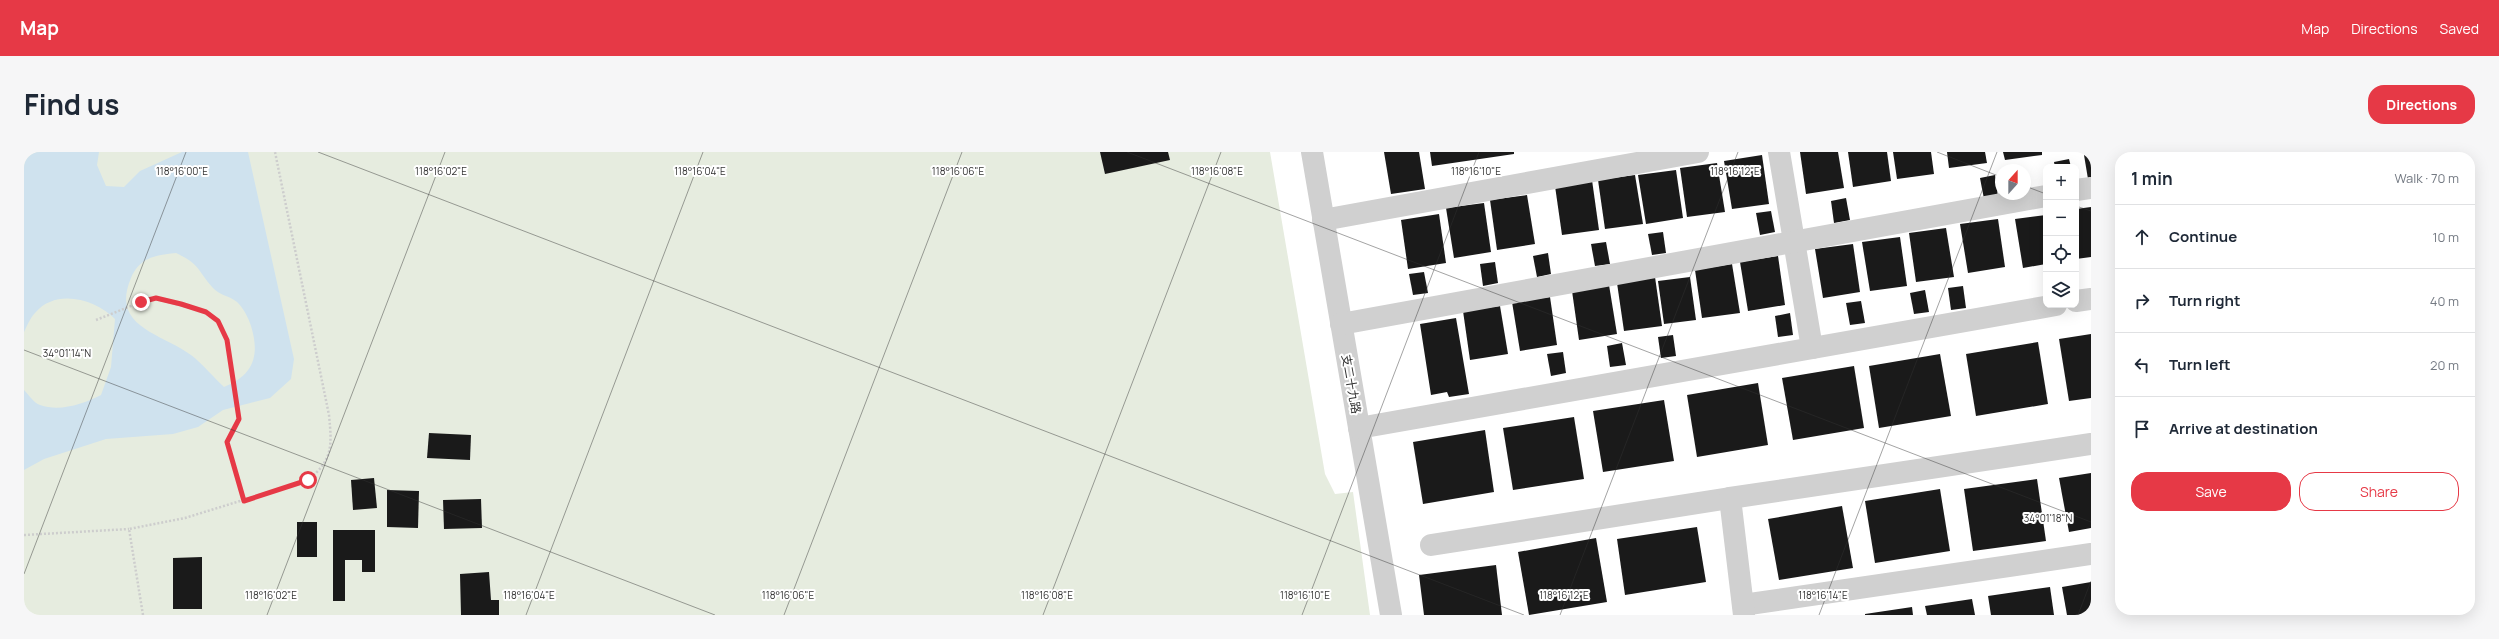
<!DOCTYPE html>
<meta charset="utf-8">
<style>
:root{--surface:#fff;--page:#f6f6f7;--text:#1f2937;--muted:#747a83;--line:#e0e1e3;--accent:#e63946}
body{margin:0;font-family:Manrope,"Noto Sans SC",sans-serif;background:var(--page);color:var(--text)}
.controls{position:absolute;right:12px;top:12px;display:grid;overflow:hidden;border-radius:8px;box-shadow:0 4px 16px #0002}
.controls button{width:36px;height:36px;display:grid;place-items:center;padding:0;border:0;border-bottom:1px solid var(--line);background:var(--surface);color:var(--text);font:20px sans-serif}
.compass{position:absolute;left:1971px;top:12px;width:36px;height:36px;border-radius:50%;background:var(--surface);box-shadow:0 4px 16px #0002;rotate:21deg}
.stop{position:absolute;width:12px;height:12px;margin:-9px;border:3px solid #e63946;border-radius:50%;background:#fff}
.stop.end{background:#e63946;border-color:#fff;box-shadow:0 1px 4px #0008}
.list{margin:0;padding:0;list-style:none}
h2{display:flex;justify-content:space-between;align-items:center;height:52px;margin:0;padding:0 16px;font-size:17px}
h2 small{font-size:13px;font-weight:400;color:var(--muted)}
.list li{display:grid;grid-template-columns:26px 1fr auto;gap:12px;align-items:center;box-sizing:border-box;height:64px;padding:0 16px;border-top:1px solid var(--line)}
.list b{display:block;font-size:15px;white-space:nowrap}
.list em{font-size:13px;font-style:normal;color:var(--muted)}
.actions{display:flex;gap:8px;padding:12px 16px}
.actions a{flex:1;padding:9px 0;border:1px solid var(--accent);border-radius:16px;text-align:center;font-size:14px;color:var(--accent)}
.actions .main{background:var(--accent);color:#fff}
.icon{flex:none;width:22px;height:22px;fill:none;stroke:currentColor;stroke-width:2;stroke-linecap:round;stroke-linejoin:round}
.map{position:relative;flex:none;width:2067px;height:463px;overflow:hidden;border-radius:16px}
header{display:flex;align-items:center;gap:24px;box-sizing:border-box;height:56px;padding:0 20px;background:var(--accent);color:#fff}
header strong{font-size:19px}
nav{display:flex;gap:22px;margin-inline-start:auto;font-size:14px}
.intro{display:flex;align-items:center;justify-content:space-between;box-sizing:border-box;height:96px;padding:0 24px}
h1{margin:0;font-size:28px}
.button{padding:10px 18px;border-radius:16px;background:var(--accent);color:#fff;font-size:14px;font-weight:700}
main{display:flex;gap:24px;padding:0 24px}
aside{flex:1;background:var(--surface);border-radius:16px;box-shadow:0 4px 16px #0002}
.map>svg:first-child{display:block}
.green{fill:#e6ecdf}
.water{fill:#cfe2ee;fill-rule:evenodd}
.building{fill:#1a1a1a}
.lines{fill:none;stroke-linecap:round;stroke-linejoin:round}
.path{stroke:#cdcdcd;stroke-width:2.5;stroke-dasharray:2 2;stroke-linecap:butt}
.minor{stroke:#d0d0d0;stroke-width:22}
.route{stroke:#e63946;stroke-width:5}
.ticks{fill:none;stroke:#333;stroke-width:1;stroke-opacity:0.45}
.labels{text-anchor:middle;stroke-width:4;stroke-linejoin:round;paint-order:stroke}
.street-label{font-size:12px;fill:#333;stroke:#fff}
.ticks-label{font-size:10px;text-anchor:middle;fill:#333;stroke:#fff;stroke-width:4;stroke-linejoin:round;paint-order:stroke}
</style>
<header>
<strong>Map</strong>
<nav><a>Map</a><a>Directions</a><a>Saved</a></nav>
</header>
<div class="intro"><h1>Find us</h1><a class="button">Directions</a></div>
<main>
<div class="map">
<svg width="2067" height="463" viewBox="0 0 2067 463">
<rect width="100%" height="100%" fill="#fff"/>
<polygon class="green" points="0,0 1246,0 1301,322 1311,342 1329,340 1346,463 0,463"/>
<path class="water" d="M 0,0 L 75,0 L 73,13 L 82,34 L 100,35 L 116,19 L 158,0 L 224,0 L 270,207 L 267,227 L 246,246 L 199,258 L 174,275 L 149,282 L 82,287 L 20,307 L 0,318 L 0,238 C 4,242 10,251 16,253 C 36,260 59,252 77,243 L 87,215 L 91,167 C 71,147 32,136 11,161 C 6,166 3,174 0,180 ZM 152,101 C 176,112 173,118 189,136 C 195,143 206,144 213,150 C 219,155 225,167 227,174 C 236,203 230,223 200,235 C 189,225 179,212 167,203 C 137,181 86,175 107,126 C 116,105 132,103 152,101 Z"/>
<g class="building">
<polygon points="1076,0 1144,0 1146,8 1081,22"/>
<polygon points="1360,0 1395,0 1401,37 1367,42"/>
<polygon points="1406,0 1490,0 1490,2 1408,14"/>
<polygon points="1776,0 1814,0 1820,36 1782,42"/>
<polygon points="1824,0 1863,0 1867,29 1829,35"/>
<polygon points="1869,0 1907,0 1910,22 1873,27"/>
<polygon points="1923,0 1961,0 1963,11 1925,16"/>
<polygon points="1979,0 2018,0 2018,3 1981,8"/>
<polygon points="2067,2 2067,26 2064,27 2060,3"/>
<polygon points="1738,3 1745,52 1708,57 1700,9"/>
<polygon points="2045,7 2047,15 2031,15 2030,10"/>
<polygon points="1693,11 1701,60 1663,65 1656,16"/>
<polygon points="1652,18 1659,66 1622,72 1614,23"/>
<polygon points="1611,23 1619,72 1581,77 1574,28"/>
<polygon points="1971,23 1974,45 1960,47 1956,26"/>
<polygon points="1568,28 1575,78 1538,83 1531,34"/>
<polygon points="1503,43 1511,92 1473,98 1466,48"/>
<polygon points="1822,46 1826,68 1810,71 1807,49"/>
<polygon points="1460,51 1467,100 1430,106 1422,56"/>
<polygon points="2067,55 2067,105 2052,107 2052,57"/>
<polygon points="1747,59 1751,80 1736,83 1732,61"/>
<polygon points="1415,62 1422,111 1384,117 1377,68"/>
<polygon points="2022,63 2022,112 1999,116 1991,67"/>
<polygon points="1974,67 1981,115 1944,121 1936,72"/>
<polygon points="1922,76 1930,125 1892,130 1885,81"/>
<polygon points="1639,80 1642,101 1628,103 1624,82"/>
<polygon points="1876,85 1883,134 1846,139 1838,90"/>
<polygon points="1582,90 1586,112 1571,114 1567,92"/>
<polygon points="1829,92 1836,140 1799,146 1791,97"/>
<polygon points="1524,101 1527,122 1513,125 1509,104"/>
<polygon points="1754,104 1761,153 1724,159 1716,110"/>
<polygon points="1471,110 1474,131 1459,134 1456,112"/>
<polygon points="1708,112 1716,161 1678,166 1671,118"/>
<polygon points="1400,120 1404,141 1389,143 1385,122"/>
<polygon points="1631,125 1638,174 1600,179 1593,131"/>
<polygon points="1666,125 1672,168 1640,172 1634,129"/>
<polygon points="1585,133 1593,182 1555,188 1548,139"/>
<polygon points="1939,134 1942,156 1927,158 1924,136"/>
<polygon points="1901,138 1905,160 1890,162 1886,141"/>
<polygon points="1526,145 1533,193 1496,199 1488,150"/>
<polygon points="1837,149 1841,171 1826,173 1822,151"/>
<polygon points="1476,154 1484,202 1446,208 1439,159"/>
<polygon points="1766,161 1769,183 1754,185 1751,164"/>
<polygon points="1432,166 1445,242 1425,245 1423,240 1407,243 1396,172"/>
<polygon points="2067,182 2067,246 2045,249 2035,187"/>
<polygon points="1649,183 1652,204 1637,206 1634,185"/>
<polygon points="2014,190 2024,252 1952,264 1942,202"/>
<polygon points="1598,191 1602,213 1586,215 1583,194"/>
<polygon points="1539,200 1542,221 1527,224 1523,202"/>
<polygon points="1916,202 1927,264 1855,276 1845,214"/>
<polygon points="1830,214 1840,276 1769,288 1758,226"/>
<polygon points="1734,231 1744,293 1673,305 1663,243"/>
<polygon points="1640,248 1650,309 1579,320 1569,259"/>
<polygon points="1550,265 1560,327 1489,338 1479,276"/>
<polygon points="1461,278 1470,340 1399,352 1389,290"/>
<polygon points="405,281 447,283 446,308 403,306"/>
<polygon points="2067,321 2067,376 2045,380 2035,326"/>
<polygon points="350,326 353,356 329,358 327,328"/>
<polygon points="2013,327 2022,389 1949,399 1940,337"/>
<polygon points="1916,337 1926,399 1851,411 1841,349"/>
<polygon points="363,338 395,339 394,376 363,375"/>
<polygon points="457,347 458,376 420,377 419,348"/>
<polygon points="1818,354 1829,416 1755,428 1744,367"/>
<rect x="273" y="370" width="20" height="35"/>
<polygon points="1673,375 1682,430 1601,443 1593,387"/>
<polygon points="309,378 351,378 351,420 338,420 338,408 321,408 321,449 309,449"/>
<polygon points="1572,386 1583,450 1505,463 1494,400"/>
<polygon points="178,405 178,457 149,457 149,406"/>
<polygon points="1472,413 1478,463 1400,463 1395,423"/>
<polygon points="465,420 467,448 475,448 475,463 437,463 436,422"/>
<polygon points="2067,430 2067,463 2043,463 2038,435"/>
<polygon points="2026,435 2030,463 1967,463 1964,444"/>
<polygon points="1948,447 1951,463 1903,463 1901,454"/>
<polygon points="1888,455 1889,463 1841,463 1841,462"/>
</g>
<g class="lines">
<g class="path">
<polyline points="72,168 117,150 132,147 183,160 194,169 203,188 215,267 203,290 221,349"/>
<polyline points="0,383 105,377"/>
<path d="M 119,463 L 105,377 L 161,366 L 284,328 C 309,308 308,294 305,263 L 251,0"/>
</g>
<g class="minor">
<polyline points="1288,0 1367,463"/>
<polyline points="1755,0 1788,196"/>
<polyline points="2052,38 2067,36"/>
<polyline points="1299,68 1674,0"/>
<polyline points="2052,149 2067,147"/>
<polyline points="1317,172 2022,44"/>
<polyline points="1335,276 2032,153"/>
<polyline points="1407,393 1706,346"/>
<polyline points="1719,453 2067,402"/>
<polyline points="1720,463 1706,346 2067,292"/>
</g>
</g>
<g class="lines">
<polyline class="route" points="117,150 132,146 157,152 182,160 194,169 203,188 215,267 203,290 220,349 284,328"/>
</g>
<path class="ticks" d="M 294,0 L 1500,463M 1103,0 L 2067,370M 1913,0 L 1977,25M 2001,34 L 2022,42M 2052,54 L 2067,59M 0,198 L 691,463M 0,422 L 162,0M 243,463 L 421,0M 502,463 L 679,0M 760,463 L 938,0M 1019,463 L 1197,0M 1278,463 L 1455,0M 1536,463 L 1714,0M 1795,463 L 1973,0M 2054,463 L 2067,429"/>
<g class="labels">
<g class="street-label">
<text transform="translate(1327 232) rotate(80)" y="4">支二十九路</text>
</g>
</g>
<g class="ticks-label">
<text x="676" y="23">118°16'04"E</text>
<text x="1452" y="23">118°16'10"E</text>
<text x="1711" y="23">118°16'12"E</text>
<text x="158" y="23">118°16'00"E</text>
<text x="417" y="23">118°16'02"E</text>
<text x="934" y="23">118°16'06"E</text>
<text x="1193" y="23">118°16'08"E</text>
<text x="43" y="205">34°01'14"N</text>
<text x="2024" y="370">34°01'18"N</text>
<text x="247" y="447">118°16'02"E</text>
<text x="505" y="447">118°16'04"E</text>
<text x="764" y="447">118°16'06"E</text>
<text x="1023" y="447">118°16'08"E</text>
<text x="1281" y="447">118°16'10"E</text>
<text x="1540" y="447">118°16'12"E</text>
<text x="1799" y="447">118°16'14"E</text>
</g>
</svg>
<div class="controls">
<button>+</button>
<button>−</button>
<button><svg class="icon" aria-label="locate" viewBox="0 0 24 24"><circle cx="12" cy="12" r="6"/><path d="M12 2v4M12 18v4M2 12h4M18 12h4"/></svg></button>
<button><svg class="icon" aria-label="layers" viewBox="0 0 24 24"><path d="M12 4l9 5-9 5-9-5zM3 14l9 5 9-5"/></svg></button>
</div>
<svg class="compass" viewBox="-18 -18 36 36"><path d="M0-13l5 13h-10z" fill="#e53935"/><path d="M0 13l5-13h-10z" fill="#747a83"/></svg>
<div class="stop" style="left:284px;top:328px"></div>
<div class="stop end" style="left:117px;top:150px"></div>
</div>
<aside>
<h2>1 min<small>Walk · 70 m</small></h2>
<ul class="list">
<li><svg class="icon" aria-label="ahead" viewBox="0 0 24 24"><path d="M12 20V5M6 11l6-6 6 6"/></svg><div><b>Continue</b></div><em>10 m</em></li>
<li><svg class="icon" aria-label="right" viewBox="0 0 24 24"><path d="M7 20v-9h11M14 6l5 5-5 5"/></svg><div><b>Turn right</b></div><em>40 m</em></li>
<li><svg class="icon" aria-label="left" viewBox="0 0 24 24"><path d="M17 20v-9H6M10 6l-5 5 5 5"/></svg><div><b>Turn left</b></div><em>20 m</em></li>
<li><svg class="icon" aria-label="arrive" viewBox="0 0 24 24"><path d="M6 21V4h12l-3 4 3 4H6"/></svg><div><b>Arrive at destination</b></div></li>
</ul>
<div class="actions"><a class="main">Save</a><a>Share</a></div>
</aside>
</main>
